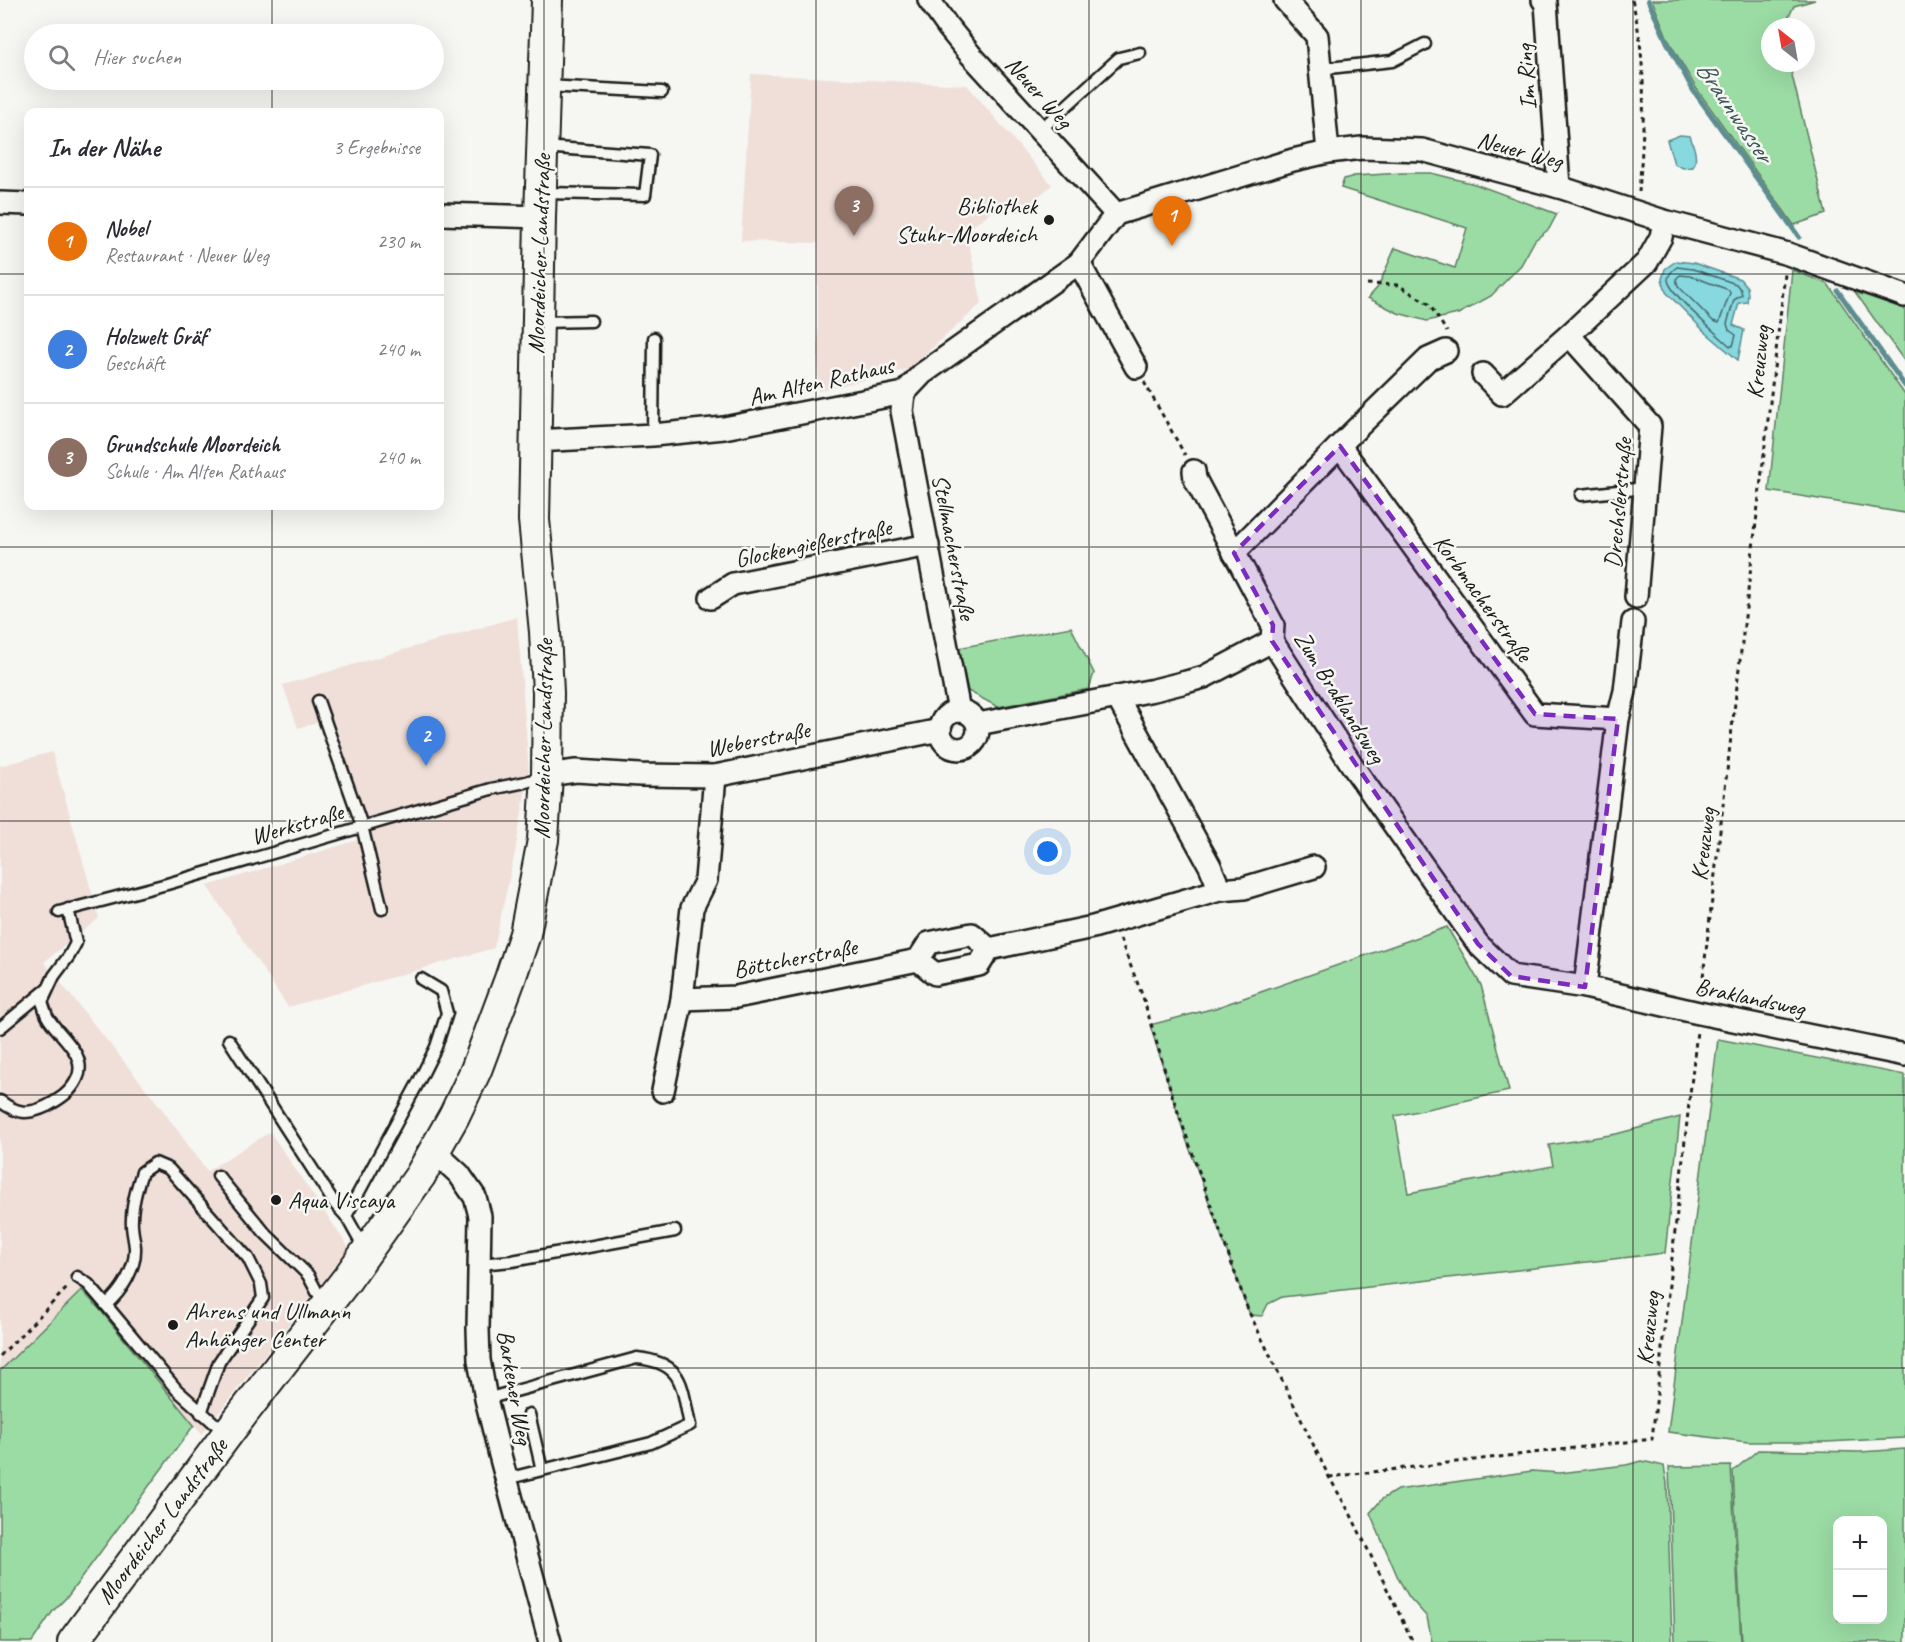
<!DOCTYPE html>
<html lang="de">
<meta charset="utf-8">
<style>
:root{--surface:#fff;--page:#f2f2f3;--text:#2b2b33;--muted:#7c7c81;--line:#e1e1e2;--accent:#1c1c1c}
body{margin:0;font-family:Caveat,sans-serif;background:var(--page);color:var(--text)}
.controls{position:absolute;right:18px;bottom:18px;display:grid;overflow:hidden;border-radius:12px;box-shadow:0 6px 24px #0002}
.controls button{width:54px;height:54px;display:grid;place-items:center;padding:0;border:0;border-bottom:2px solid var(--line);background:var(--surface);color:var(--text);font:30px sans-serif}
.compass{position:absolute;left:1761px;top:18px;width:54px;height:54px;border-radius:50%;background:var(--surface);box-shadow:0 6px 24px #0002;rotate:329deg}
.you{position:absolute;left:1048px;top:852px;width:21px;height:21px;margin:-15px;border:4px solid #fff;border-radius:50%;background:#1a73e8;box-shadow:0 0 0 9px #1a73e833}
.badge{display:grid;place-items:center;width:39px;height:39px;border-radius:50%;background:var(--accent);color:#fff;font-size:20px;font-weight:700}
.pin{position:absolute;translate:-50% -50px;filter:drop-shadow(0 2px 3px #0008)}
.pin::after{content:'';position:absolute;top:32px;width:21px;height:18px;background:inherit;clip-path:polygon(0 0,100% 0,50% 100%)}
.list{margin:0;padding:0;list-style:none}
h2{display:flex;justify-content:space-between;align-items:center;height:78px;margin:0;padding:0 24px;font-size:26px}
h2 small{font-size:20px;font-weight:400;color:var(--muted)}
.list li{display:grid;grid-template-columns:39px 1fr auto;gap:18px;align-items:center;box-sizing:border-box;height:108px;padding:0 24px;border-top:2px solid var(--line)}
.list b{display:block;font-size:22px;white-space:nowrap}
.list p{margin:0;font-size:20px;white-space:nowrap;color:var(--muted)}
.list em{font-size:20px;font-style:normal;color:var(--muted)}
.icon{flex:none;width:33px;height:33px;fill:none;stroke:currentColor;stroke-width:2;stroke-linecap:round;stroke-linejoin:round}
.map{position:relative;flex:none;width:1905px;height:1642px;overflow:hidden}
.search{position:absolute;background:var(--surface);box-shadow:0 6px 24px #0002;left:24px;top:24px;width:420px;height:66px;display:flex;align-items:center;gap:15px;box-sizing:border-box;padding:0 21px;border-radius:33px;color:var(--muted);font-size:22px}
.panel{position:absolute;background:var(--surface);box-shadow:0 6px 24px #0002;left:24px;top:108px;width:420px;height:402px;border-radius:12px}
.map>svg:first-child{display:block}
.built{fill:#efdfd8}
.green{fill:#9bdba4;stroke:#5c7c60;stroke-width:1.5;fill-rule:evenodd}
.water{fill:#87d8df;stroke:#5c8d91;stroke-width:1.5}
.lines{fill:none;stroke-linecap:round;stroke-linejoin:round}
.shore{stroke:#47676a;stroke-width:1.5}
.stream{stroke:#5c8d91;stroke-width:5}
.lane-casing{stroke:#1c1c1c;stroke-width:15}
.street-casing{stroke:#1c1c1c;stroke-width:26}
.secondary-casing{stroke:#1c1c1c;stroke-width:34}
.path{stroke:#1c1c1c;stroke-width:3;stroke-dasharray:4.5 4.5;stroke-linecap:butt}
.lane{stroke:#f6f6f2;stroke-width:10}
.street{stroke:#f6f6f2;stroke-width:21}
.secondary{stroke:#f6f6f2;stroke-width:30}
.marked{fill:#7b2cbf;fill-opacity:0.2;stroke:#7b2cbf;stroke-width:4.5;stroke-dasharray:12 8;stroke-linejoin:round}
.grid{fill:none;stroke:#1c1c1c;stroke-width:1.5;stroke-opacity:0.55}
.poi-dot{fill:#1c1c1c;stroke:#f6f6f2;stroke-width:2}
.labels{text-anchor:middle;stroke-width:5;stroke-linejoin:round;paint-order:stroke}
.street-label{font-size:24px;fill:#1c1c1c;stroke:#f6f6f2}
.poi-label{font-size:24px;fill:#1c1c1c;stroke:#f6f6f2;text-anchor:start}
.water-label{font-size:26px;font-style:italic;fill:#3c5456;stroke:#f6f6f2}
</style>
<div class="map">
<svg width="1905" height="1642" viewBox="0 0 1905 1642">
<rect width="100%" height="100%" fill="#f6f6f2"/>
<filter id="ink" filterUnits="userSpaceOnUse"><feTurbulence type="fractalNoise" baseFrequency=".0167" numOctaves="2"/><feDisplacementMap in="SourceGraphic" scale="12" xChannelSelector="R" yChannelSelector="G"/><feConvolveMatrix kernelMatrix="1 2 1 2 8 2 1 2 1" color-interpolation-filters="sRGB"/></filter>
<g filter="url(#ink)">
<g class="built">
<polygon points="751,74 967,85 1052,185 1019,212 1008,199 966,231 982,303 909,369 818,391 818,243 741,241"/>
<polygon points="517,617 529,771 515,852 494,948 288,1007 207,886 361,839 321,722 298,728 283,685"/>
<polygon points="52,752 99,918 44,962 162,1109 207,1171 270,1132 349,1248 202,1434 101,1311 82,1290 0,1371 0,766"/>
</g>
<g class="green">
<polygon points="1652,0 1815,0 1794,6 1784,27 1770,27 1770,63 1789,63 1826,214 1794,225 1696,88 1668,39"/>
<polygon points="1402,173 1431,173 1475,184 1557,214 1549,229 1535,240 1521,265 1491,296 1458,314 1427,321 1398,313 1368,298 1378,287 1395,248 1455,268 1467,228 1341,188 1344,179 1354,176"/>
<polygon points="1792,270 1828,284 1905,395 1905,513 1769,491"/>
<polygon points="1855,292 1905,309 1905,362"/>
<polygon points="1071,627 1094,673 1089,689 998,707 968,691 958,648"/>
<polygon points="1447,927 1481,985 1509,1091 1395,1116 1408,1193 1553,1166 1549,1145 1616,1134 1680,1117 1665,1253 1282,1297 1268,1304 1262,1316 1250,1315 1185,1136 1150,1025 1215,1008"/>
<polygon points="1718,1039 1905,1075 1905,1438 1826,1442 1748,1442 1668,1432"/>
<polygon points="82,1290 101,1311 194,1425 68,1596 53,1611 32,1642 0,1642 0,1371"/>
<path d="M 1905,1449 L 1905,1642 L 1742,1642 L 1733,1471 L 1758,1450 L 1860,1452 ZM 1838,1520 L 1882,1520 L 1882,1620 L 1838,1620 Z"/>
<polygon points="1642,1461 1664,1466 1667,1483 1672,1642 1432,1642 1427,1617 1409,1597 1399,1580 1370,1513 1382,1499 1397,1490 1532,1471 1560,1473 1626,1465"/>
<polygon points="1731,1466 1741,1642 1675,1642 1669,1467"/>
</g>
<g class="water">
<path d="M 1680,135 L 1690,136 C 1693,145 1699,158 1693,167 L 1683,168 L 1674,164 L 1667,140 Z"/>
<polygon points="1676,261 1694,263 1740,279 1747,287 1748,294 1747,302 1739,303 1733,325 1744,330 1738,360 1704,331 1666,292 1662,279 1665,269"/>
</g>
<g class="lines">
<g class="shore">
<path d="M 1677,267 L 1693,269 L 1736,284 L 1741,290 L 1742,295 L 1734,300 L 1727,324 L 1729,330 L 1736,335 L 1733,346 L 1730,346 C 1718,335 1667,292 1668,279 C 1669,273 1673,270 1677,267 Z"/>
<polygon points="1680,275 1691,276 1729,290 1730,293 1719,323 1713,321 1678,286 1676,279"/>
</g>
<g class="stream">
<polyline points="1648,0 1667,42 1693,90 1799,237"/>
<polyline points="1838,291 1905,386"/>
</g>
<g class="lane-casing">
<g id="lane">
<polyline points="1320,69 1392,61 1425,44"/>
<polyline points="545,86 662,92"/>
<polyline points="1039,131 1119,58 1140,53"/>
<polyline points="543,147 650,155 645,195 544,193"/>
<polyline points="540,322 591,321"/>
<polyline points="653,435 654,338"/>
<polyline points="1581,495 1645,488"/>
<polyline points="318,701 362,826 382,909"/>
<polyline points="59,912 167,884 491,789 526,782 544,776"/>
<polyline points="0,1028 46,990"/>
<polyline points="229,1040 335,1204 346,1216"/>
<path d="M 0,1101 C 17,1114 28,1115 47,1106 C 60,1099 71,1092 77,1079 C 89,1054 57,1035 47,1016 C 45,1012 44,1006 42,1002 L 54,976 L 69,956 L 76,943 L 68,909"/>
<polyline points="218,1176 265,1233 308,1275 317,1292 328,1303"/>
<polyline points="365,1250 346,1216 418,1083 436,1047 447,1013 441,991 421,979"/>
<polyline points="479,1264 512,1261 675,1231"/>
<polyline points="77,1277 88,1284 106,1305 177,1390 214,1423 228,1428"/>
<path d="M 106,1305 C 122,1291 136,1269 135,1247 C 134,1237 131,1228 132,1219 C 132,1203 137,1187 142,1172 L 155,1163 L 169,1169 L 248,1258 L 261,1284 L 263,1298 L 219,1362 L 201,1413"/>
<path d="M 486,1399 L 637,1358 C 685,1363 681,1386 690,1425 L 651,1443 L 506,1479"/>
<polyline points="529,1414 542,1470"/>
</g>
</g>
<g class="street-casing">
<g id="street">
<polyline points="929,0 948,27 970,54 1116,214"/>
<polyline points="1285,0 1317,36 1328,152"/>
<polyline points="1543,0 1546,3 1559,187"/>
<polyline points="0,203 28,204"/>
<polyline points="440,214 540,217"/>
<polyline points="1079,263 1136,367"/>
<polyline points="1483,374 1502,394 1569,335"/>
<polyline points="904,393 902,411 959,711"/>
<polyline points="534,441 653,435 724,428 904,393 922,374 1079,263 1116,214 1293,160 1328,152 1362,148 1422,150 1559,187 1664,221 1788,254 1905,296"/>
<polyline points="1340,446 1535,714 1618,719"/>
<polyline points="1194,471 1195,479 1273,625 1272,641 1354,768 1478,944 1511,976 1585,987 1699,1013 1905,1055"/>
<polyline points="1234,553 1350,435 1428,359 1446,351"/>
<polyline points="1636,597 1650,426 1569,335 1647,262 1661,237 1664,221"/>
<polyline points="711,598 733,584 928,545"/>
<polyline points="1117,697 1210,866 1220,890"/>
<circle cx="959" cy="730" r="19"/>
<polyline points="978,724 1154,690 1186,682 1204,677 1272,641"/>
<polyline points="547,775 576,771 640,775 715,776 940,730"/>
<polyline points="918,960 935,974 979,965 989,949 1093,927 1220,890 1244,888 1314,867"/>
<polyline points="1585,987 1618,719 1625,691 1633,622"/>
<polyline points="682,999 736,997 918,960 929,943 972,934 989,949"/>
<polyline points="663,1091 682,999 692,908 706,880 715,776"/>
<polyline points="435,1152 459,1174 475,1197 480,1216 478,1329 479,1360 486,1399 500,1455 550,1642"/>
</g>
</g>
<g class="secondary-casing">
<polyline id="secondary" points="73,1642 231,1429 347,1279 420,1176 454,1116 476,1070 510,979 525,934 543,840 547,775 548,693 545,632 534,520 540,217 547,0"/>
</g>
<g class="path">
<path d="M 1632,0 C 1648,62 1644,129 1639,192"/>
<polyline points="1367,284 1398,285 1429,304 1447,332"/>
<polyline points="1144,382 1185,455"/>
<polyline points="1120,939 1143,997 1173,1098 1248,1310 1329,1477 1351,1515 1413,1642"/>
<polyline points="1701,994 1785,274"/>
<polyline points="0,1356 68,1287"/>
<polyline points="1329,1477 1652,1439 1697,1031"/>
</g>
<use href="#lane" class="lane"/>
<use href="#street" class="street"/>
<use href="#secondary" class="secondary"/>
</g>
</g>
<path class="marked" d="M 1340,446 L 1535,714 L 1618,719 L 1585,987 L 1511,976 L 1478,944 L 1272,641 L 1273,625 L 1234,553 Z"/>
<path class="grid" d="M 272,0 L 272,34M 544,0 L 544,1642M 816,0 L 816,1642M 1089,0 L 1089,1642M 1361,0 L 1361,1642M 1633,0 L 1633,1642M 272,80 L 272,112M 0,274 L 28,274M 440,274 L 1905,274M 272,506 L 272,1642M 0,547 L 1905,547M 0,821 L 1905,821M 0,1095 L 1905,1095M 0,1368 L 1905,1368"/>
<g class="poi-dot">
<circle cx="1049" cy="220" r="6"/>
<circle cx="276" cy="1200" r="6"/>
<circle cx="173" cy="1325" r="6"/>
</g>
<g class="labels">
<g class="street-label">
<text transform="translate(1526 77) rotate(-94)" y="8">Im Ring</text>
<text transform="translate(1039 92) rotate(48)" y="8">Neuer Weg</text>
<text transform="translate(1520 150) rotate(15)" y="8">Neuer Weg</text>
<text transform="translate(539 254) rotate(-88)" y="8">Moordeicher Landstraße</text>
<text transform="translate(1758 362) rotate(-84)" y="8">Kreuzweg</text>
<text transform="translate(821 381) rotate(-13)" y="8">Am Alten Rathaus</text>
<text transform="translate(1618 503) rotate(-85)" y="8">Drechslerstraße</text>
<text transform="translate(813 543) rotate(-12)" y="8">Glockengießerstraße</text>
<text transform="translate(954 547) rotate(79)" y="8">Stellmacherstraße</text>
<text transform="translate(1483 598) rotate(54)" y="8">Korbmacherstraße</text>
<text transform="translate(1340 697) rotate(58)" y="8">Zum Braklandsweg</text>
<text transform="translate(543 739) rotate(-89)" y="8">Moordeicher Landstraße</text>
<text transform="translate(758 739) rotate(-11)" y="8">Weberstraße</text>
<text transform="translate(297 824) rotate(-16)" y="8">Werkstraße</text>
<text transform="translate(1703 844) rotate(-83)" y="8">Kreuzweg</text>
<text transform="translate(795 958) rotate(-11)" y="8">Böttcherstraße</text>
<text transform="translate(1750 997) rotate(12)" y="8">Braklandsweg</text>
<text transform="translate(1648 1328) rotate(-84)" y="8">Kreuzweg</text>
<text transform="translate(515 1387) rotate(80)" y="8">Barkener Weg</text>
<text transform="translate(162 1521) rotate(-53)" y="8">Moordeicher Landstraße</text>
</g>
<g class="poi-label">
<text x="1037" y="214" text-anchor="end">Bibliothek<tspan x="1037" dy="28">Stuhr-Moordeich</tspan></text>
<text x="288" y="1208">Aqua Viscaya</text>
<text x="185" y="1319">Ahrens und Ullmann<tspan x="185" dy="28">Anhänger Center</tspan></text>
</g>
<g class="water-label">
<text transform="translate(1735 111) rotate(56)" y="9">Braunwasser</text>
</g>
</g>
</svg>
<div class="controls">
<button>+</button>
<button>−</button>
</div>
<svg class="compass" viewBox="-18 -18 36 36"><path d="M0-13l5 13h-10z" fill="#e53935"/><path d="M0 13l5-13h-10z" fill="#7c7c81"/></svg>
<div class="you"></div>
<div class="pin badge" style="left:1172px;top:246px;background:#e8710a">1</div>
<div class="pin badge" style="left:426px;top:766px;background:#3f7fe0">2</div>
<div class="pin badge" style="left:854px;top:236px;background:#8d6e63">3</div>
<div class="search"><svg class="icon" aria-label="search" viewBox="0 0 24 24"><circle cx="10" cy="10" r="6"/><path d="M15 15l6 6"/></svg>Hier suchen</div>
<section class="panel">
<h2>In der Nähe<small>3 Ergebnisse</small></h2>
<ul class="list">
<li><span class="badge" style="background:#e8710a">1</span><div><b>Nobel</b><p>Restaurant · Neuer Weg</p></div><em>230 m</em></li>
<li><span class="badge" style="background:#3f7fe0">2</span><div><b>Holzwelt Gräf</b><p>Geschäft</p></div><em>240 m</em></li>
<li><span class="badge" style="background:#8d6e63">3</span><div><b>Grundschule Moordeich</b><p>Schule · Am Alten Rathaus</p></div><em>240 m</em></li>
</ul>
</section>
</div>
